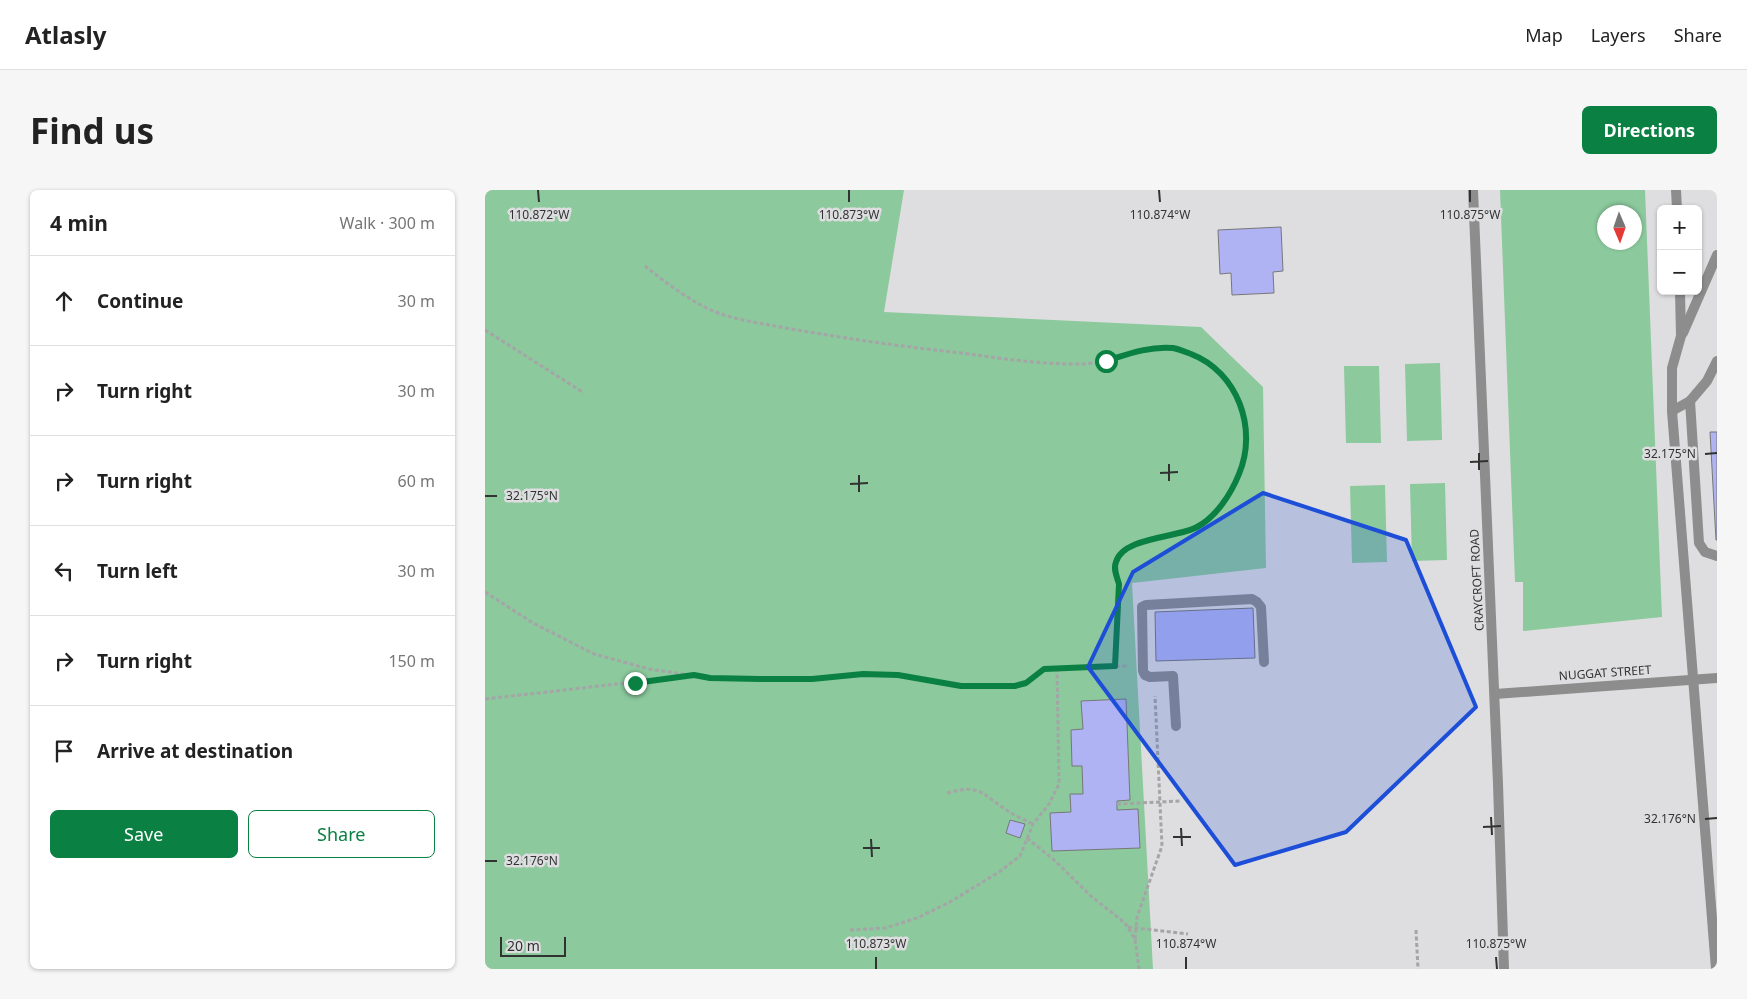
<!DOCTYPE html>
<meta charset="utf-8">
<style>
:root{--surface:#fff;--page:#f6f6f6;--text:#222;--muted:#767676;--line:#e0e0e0;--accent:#0b8043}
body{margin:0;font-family:"Noto Sans",sans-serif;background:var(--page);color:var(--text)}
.controls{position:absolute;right:15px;top:15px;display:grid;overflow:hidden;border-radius:8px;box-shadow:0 1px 4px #0004}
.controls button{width:45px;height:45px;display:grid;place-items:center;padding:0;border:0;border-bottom:1px solid var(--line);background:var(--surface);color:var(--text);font:25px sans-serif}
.compass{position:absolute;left:1112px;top:15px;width:45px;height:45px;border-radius:50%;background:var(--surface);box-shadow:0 1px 4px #0004;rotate:178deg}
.scale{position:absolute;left:15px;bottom:12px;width:66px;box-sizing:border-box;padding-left:5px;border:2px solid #313232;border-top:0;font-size:14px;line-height:18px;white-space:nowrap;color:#313232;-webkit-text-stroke:4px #dedee0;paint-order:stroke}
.stop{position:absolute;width:15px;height:15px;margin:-11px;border:4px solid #0b8043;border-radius:50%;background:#fff}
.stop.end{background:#0b8043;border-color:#fff;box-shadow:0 1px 5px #0008}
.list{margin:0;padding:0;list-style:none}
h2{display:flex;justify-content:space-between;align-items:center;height:65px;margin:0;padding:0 20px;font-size:21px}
h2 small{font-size:16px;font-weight:400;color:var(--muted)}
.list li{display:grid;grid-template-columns:32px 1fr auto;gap:15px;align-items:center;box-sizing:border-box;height:90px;padding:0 20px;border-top:1px solid var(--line)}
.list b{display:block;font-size:19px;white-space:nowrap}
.list em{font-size:16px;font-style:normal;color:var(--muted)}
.actions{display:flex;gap:10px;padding:15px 20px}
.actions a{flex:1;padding:11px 0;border:1px solid var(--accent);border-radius:8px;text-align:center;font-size:18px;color:var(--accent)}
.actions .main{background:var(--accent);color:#fff}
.icon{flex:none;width:28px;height:28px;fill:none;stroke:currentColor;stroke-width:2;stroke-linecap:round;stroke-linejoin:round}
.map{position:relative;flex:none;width:1232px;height:779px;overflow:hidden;border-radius:8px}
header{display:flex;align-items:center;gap:30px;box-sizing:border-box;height:70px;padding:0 25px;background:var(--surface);border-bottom:1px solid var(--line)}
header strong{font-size:24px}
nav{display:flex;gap:28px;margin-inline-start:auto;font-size:18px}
.intro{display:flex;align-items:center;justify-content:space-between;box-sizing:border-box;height:120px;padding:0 30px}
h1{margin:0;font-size:35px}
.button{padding:12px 22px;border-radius:8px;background:var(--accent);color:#fff;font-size:18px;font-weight:700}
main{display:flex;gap:30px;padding:0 30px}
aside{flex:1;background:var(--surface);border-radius:8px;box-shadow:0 1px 4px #0004}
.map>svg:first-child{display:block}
.green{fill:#8cc99d;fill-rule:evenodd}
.building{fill:#b0b3f3;stroke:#777778}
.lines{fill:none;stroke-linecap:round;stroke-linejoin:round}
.path{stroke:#a4a5a6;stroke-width:3;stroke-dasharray:4 2.5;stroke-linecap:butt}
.service{stroke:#8e8d8d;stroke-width:10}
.minor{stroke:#8e8d8d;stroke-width:10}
.tertiary{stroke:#8e8d8d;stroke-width:10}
.route{stroke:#0b8043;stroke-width:6}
.marked{fill:#1d4ed8;fill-opacity:0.2;stroke:#1d4ed8;stroke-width:4;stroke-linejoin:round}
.ticks{fill:none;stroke:#313232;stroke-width:2}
.labels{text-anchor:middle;stroke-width:5;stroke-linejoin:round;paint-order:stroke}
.street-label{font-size:12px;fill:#313232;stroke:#dedee0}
.ticks-label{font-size:12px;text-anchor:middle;fill:#313232;stroke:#dedee0;stroke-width:5;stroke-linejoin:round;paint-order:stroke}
</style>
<header>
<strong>Atlasly</strong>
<nav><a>Map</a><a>Layers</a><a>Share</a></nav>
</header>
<div class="intro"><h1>Find us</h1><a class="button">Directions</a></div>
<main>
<aside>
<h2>4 min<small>Walk · 300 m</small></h2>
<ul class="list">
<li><svg class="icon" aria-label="ahead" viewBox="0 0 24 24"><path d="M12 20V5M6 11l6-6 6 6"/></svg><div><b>Continue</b></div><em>30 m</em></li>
<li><svg class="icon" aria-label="right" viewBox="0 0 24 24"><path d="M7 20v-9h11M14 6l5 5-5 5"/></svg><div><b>Turn right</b></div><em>30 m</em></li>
<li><svg class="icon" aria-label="right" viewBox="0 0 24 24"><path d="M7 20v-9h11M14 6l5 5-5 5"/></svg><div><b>Turn right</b></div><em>60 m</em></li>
<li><svg class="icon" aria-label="left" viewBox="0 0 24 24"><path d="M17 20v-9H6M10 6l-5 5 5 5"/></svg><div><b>Turn left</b></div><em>30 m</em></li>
<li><svg class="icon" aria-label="right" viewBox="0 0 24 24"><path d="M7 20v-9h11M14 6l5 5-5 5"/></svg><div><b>Turn right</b></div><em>150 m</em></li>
<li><svg class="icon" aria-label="arrive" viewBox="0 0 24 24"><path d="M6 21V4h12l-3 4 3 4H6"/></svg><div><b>Arrive at destination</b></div></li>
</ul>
<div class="actions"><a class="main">Save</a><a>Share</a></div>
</aside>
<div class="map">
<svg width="1232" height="779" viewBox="0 0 1232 779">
<rect width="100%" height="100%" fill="#dedee0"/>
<g class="green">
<polygon points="0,0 419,0 399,122 716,137 778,197 781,378 647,393 668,779 0,779"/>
<path d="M 1015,0 L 1160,0 L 1177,427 L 1038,441 L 1038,392 L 1030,392 ZM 1120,22 L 1150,22 L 1150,52 L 1120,52 Z"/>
<polygon points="955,173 957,250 922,251 920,174"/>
<polygon points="859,176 894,176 896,253 861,253"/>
<polygon points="960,293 962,370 927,371 925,294"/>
<polygon points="900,295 902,372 867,373 865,296"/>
</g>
<g class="building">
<polygon points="796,37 798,81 788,82 789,103 747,105 746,83 735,84 733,40"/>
<polygon points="1225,242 1232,242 1232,350 1231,350"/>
<polygon points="768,418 770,468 671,471 670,422"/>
<polygon points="641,509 645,610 632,611 632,620 653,619 655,658 567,661 565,623 586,622 585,604 598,604 597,576 587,576 586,540 598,539 596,511"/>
<polygon points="525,630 540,634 535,648 521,643"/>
</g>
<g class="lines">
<g class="path">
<path d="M 160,76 C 181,93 210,115 236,124 C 251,129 268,132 284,135 C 316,141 349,146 381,151 C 415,156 450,160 484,164 C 519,169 555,174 591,174 C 601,174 612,173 622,170 C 645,165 669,153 692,159 C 721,168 747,188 756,217 C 767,253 758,289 734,318 C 728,325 719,333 710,338 C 690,347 638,347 631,372 C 628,380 632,387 634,394 L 630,476"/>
<polyline points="0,140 99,203"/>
<polyline points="0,402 48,433 109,464 164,479 225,488 327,489 378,484 413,485 475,496 530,496 541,493 559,479 642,476"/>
<polyline points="0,509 203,486"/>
<path d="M 462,603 C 497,593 497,605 523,621 C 530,626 540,630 548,634"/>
<polyline points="632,614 695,611"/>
<polyline points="542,648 569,670 607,707 640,733 650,749 654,779"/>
<polyline points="643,737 703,744"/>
<polyline points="365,740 400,738 432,728 465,712 514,682 535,666 548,634 564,614 574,594 572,478"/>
<polyline points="931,740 933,779"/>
<polyline points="650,749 652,727 677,656 670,506"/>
</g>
<g class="service">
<polyline points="1191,0 1192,19"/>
<polyline points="1195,101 1196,146 1187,178 1187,221 1231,779"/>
<polyline points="1198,143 1232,65"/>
<polyline points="1205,211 1214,353 1220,362 1232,366"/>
<polyline points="1187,221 1205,211 1222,191 1232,171"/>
<polyline points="691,536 688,486 665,487 660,485 658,481 657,417 661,415 767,409 772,412 776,417 779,472"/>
</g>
<polyline class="minor" points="1010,504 1232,488"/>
<polyline class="tertiary" points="988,0 1013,594 1019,779"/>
</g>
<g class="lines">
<path class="route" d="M 150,493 L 209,485 L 225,488 L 275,489 L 327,489 L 378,484 L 413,485 L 476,496 L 530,496 L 541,493 L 559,479 L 630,476 L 634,394 C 632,387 628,379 631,372 C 638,347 692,348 712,337 C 731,327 746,304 754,284 C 773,239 753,182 706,164 C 700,162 694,159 688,158 C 664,156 643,164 621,171"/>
</g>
<path class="marked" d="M 778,303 L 921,350 L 991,517 L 861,642 L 750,675 L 603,477 L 648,382 Z"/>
<path class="ticks" d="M 53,0 L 54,12M 364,0 L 364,12M 674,0 L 675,12M 985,0 L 985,12M 994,263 L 994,280M 1220,264 L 1232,263M 985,272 L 1003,271M 684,274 L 684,291M 675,283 L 693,282M 374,285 L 374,302M 365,294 L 383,293M 0,306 L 12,306M 1006,627 L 1007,645M 1220,629 L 1232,628M 998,637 L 1016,636M 696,638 L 697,656M 688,647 L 706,647M 386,649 L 387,667M 378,658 L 395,658M 0,671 L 12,671M 391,767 L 391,779M 701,767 L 701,779M 1011,767 L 1012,779"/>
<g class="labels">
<g class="street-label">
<text transform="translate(992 390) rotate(-93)" y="4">CRAYCROFT ROAD</text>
<text transform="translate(1120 483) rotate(-4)" y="4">NUGGAT STREET</text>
</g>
</g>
<g class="ticks-label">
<text x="54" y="29">110.872°W</text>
<text x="364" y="29">110.873°W</text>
<text x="675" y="29">110.874°W</text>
<text x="985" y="29">110.875°W</text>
<text x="1185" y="268">32.175°N</text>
<text x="47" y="310">32.175°N</text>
<text x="1185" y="633">32.176°N</text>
<text x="47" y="675">32.176°N</text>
<text x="391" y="758">110.873°W</text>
<text x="701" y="758">110.874°W</text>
<text x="1011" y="758">110.875°W</text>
</g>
</svg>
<div class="controls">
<button>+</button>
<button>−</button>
</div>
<svg class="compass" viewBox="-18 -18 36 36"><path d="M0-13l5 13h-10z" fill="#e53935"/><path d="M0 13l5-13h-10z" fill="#767676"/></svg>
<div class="scale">20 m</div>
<div class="stop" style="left:621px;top:171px"></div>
<div class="stop end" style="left:150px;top:493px"></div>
</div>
</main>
